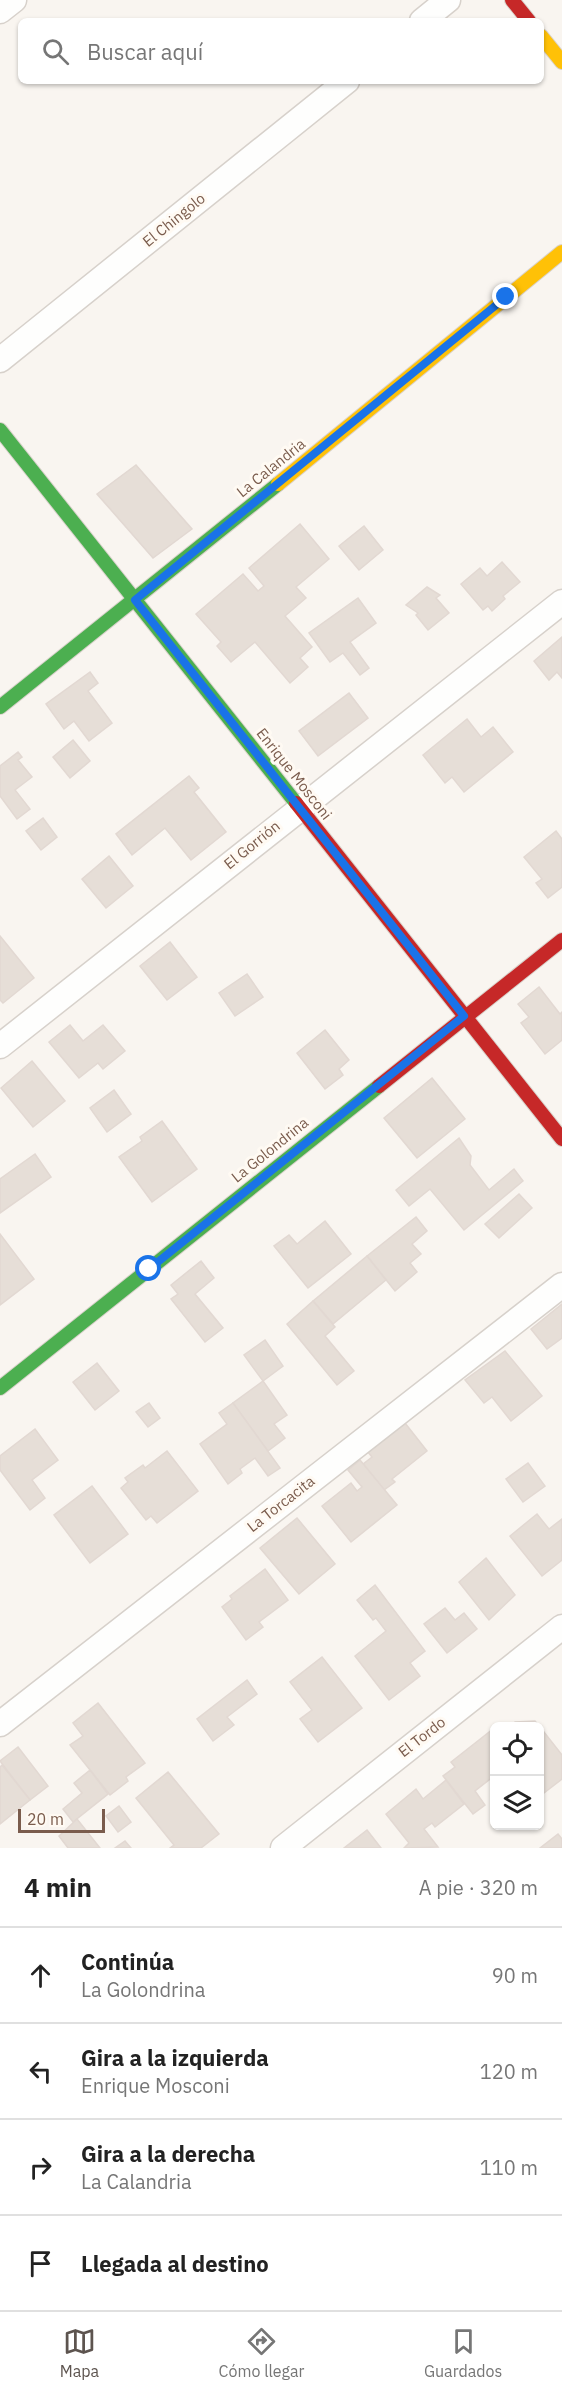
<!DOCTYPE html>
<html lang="es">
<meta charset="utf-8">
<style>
:root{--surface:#fff;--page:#f6f6f6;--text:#222;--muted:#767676;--line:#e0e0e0;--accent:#5d544f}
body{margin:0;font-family:"IBM Plex Sans",sans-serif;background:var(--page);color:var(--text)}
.controls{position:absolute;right:18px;bottom:18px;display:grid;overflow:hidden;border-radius:9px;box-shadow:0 2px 4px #0004}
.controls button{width:54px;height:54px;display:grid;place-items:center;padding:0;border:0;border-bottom:2px solid var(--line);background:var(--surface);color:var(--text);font:30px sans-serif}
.scale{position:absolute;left:18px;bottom:15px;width:87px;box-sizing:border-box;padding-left:6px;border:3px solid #7a5c4d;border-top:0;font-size:16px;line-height:21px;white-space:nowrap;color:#7a5c4d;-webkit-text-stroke:4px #fffaf3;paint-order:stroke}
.stop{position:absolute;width:18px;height:18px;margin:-14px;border:4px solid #1a73e8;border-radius:50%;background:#fff}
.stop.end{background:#1a73e8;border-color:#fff;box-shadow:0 2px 6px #0008}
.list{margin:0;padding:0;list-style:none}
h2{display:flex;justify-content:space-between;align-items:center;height:78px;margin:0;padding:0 24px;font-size:26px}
h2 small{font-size:20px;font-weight:400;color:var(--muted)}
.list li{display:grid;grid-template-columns:39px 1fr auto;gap:18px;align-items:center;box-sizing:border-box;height:96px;padding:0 24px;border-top:2px solid var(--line)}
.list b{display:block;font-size:22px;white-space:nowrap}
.list p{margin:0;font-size:20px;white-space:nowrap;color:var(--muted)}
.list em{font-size:20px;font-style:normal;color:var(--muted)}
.icon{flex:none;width:33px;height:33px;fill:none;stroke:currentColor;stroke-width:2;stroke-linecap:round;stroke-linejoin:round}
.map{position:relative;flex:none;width:562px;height:1848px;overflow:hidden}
.search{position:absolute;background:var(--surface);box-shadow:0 2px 4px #0004;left:18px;right:18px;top:18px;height:66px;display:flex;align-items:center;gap:15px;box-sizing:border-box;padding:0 21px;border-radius:9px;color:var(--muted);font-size:22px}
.sheet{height:462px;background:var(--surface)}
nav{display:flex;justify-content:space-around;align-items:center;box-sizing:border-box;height:84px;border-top:2px solid var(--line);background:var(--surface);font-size:16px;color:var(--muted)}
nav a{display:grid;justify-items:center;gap:3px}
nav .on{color:var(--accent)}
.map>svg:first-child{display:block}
.building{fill:#e6ded7;stroke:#e2d8d2;stroke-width:1.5}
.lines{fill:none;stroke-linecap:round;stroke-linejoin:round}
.street-casing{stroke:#d7d1cb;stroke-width:27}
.fast-casing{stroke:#d9d2cb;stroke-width:16}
.slow-casing{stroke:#d9d2cb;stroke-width:16}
.jam-casing{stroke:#d9d2cb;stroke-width:16}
.street{stroke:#fefefd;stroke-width:24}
.fast{stroke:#4caf50;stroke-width:14}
.slow{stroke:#ffc107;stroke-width:14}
.jam{stroke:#c62828;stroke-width:14}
.route{stroke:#1a73e8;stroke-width:8}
.labels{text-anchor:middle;stroke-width:6;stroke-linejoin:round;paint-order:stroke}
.street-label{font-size:15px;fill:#7a5c4d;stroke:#fffaf3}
</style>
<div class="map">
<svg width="562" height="1848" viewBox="0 0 562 1848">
<rect width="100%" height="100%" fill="#f9f5f0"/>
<g class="building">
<polygon points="136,465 192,529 153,558 97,494"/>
<polygon points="300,524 329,559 296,587 306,598 285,616 312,647 300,658 308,667 290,683 255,642 231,662 217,646 221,642 196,614 243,574 258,591 264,586 249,568"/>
<polygon points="364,526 383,550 359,570 339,546"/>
<polygon points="502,562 520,582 503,596 505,599 492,611 488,606 483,610 461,584 480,568 487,576"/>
<polygon points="427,587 440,595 436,598 449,613 428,630 416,615 418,613 406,605"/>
<polygon points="358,598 376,623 350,642 369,668 360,675 343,653 330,662 309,633"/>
<polygon points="562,637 562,678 557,672 549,680 534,661"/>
<polygon points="90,672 98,683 88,691 112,723 89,741 74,721 64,729 46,704"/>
<polygon points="349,693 368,718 318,756 299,731"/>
<polygon points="467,719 481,737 493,727 513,752 464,792 452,777 445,783 423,755"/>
<polygon points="73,740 90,761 70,778 53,757"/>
<polygon points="18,752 22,757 18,760 32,777 15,790 30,809 17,819 0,796 0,766"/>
<polygon points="189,776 199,788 194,792 226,832 191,860 165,828 132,855 116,834"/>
<polygon points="43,818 57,837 41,850 26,831"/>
<polygon points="556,831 562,839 562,887 548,898 536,883 542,879 524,857"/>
<polygon points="109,856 133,886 106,908 82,879"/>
<polygon points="0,936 34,978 3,1003 0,1000"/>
<polygon points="170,942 197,977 167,1000 140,966"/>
<polygon points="247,974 263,997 235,1016 219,993"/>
<polygon points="539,987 560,1014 562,1012 562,1040 545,1054 521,1023 529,1017 518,1004"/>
<polygon points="70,1025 83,1041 103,1025 125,1051 103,1069 98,1063 79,1078 49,1042"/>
<polygon points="325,1030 349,1060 339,1069 343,1075 325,1089 297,1053"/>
<polygon points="32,1061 65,1101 33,1127 1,1088"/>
<polygon points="432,1078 465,1119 417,1158 384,1118"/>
<polygon points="114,1090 131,1114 107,1132 90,1108"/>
<polygon points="162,1121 197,1169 152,1202 119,1157 142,1141 140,1137"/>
<polygon points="459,1138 471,1156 470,1165 489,1190 514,1169 523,1181 464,1230 430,1189 409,1206 396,1190"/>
<polygon points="35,1154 51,1177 0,1213 0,1179"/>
<polygon points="519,1194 532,1208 499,1238 485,1224"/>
<polygon points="416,1217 427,1231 412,1244 421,1254 410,1263 417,1272 395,1291 367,1256"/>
<polygon points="325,1221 351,1254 308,1288 274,1246 289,1235 297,1244"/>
<polygon points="0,1234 34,1279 0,1305"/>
<polygon points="367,1256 386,1280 333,1324 313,1301"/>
<polygon points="201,1261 214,1278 195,1294 223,1328 205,1342 171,1299 178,1294 171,1285"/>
<polygon points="313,1301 335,1327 325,1336 354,1371 337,1385 287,1324"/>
<polygon points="562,1304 562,1338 547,1349 531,1329"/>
<polygon points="265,1340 283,1366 263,1381 244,1355"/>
<polygon points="505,1351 542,1396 511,1421 492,1397 484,1403 465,1380"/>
<polygon points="97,1363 119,1391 95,1410 73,1382"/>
<polygon points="263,1381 287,1415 274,1424 285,1438 268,1451 233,1403"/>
<polygon points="149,1403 160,1418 148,1427 136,1412"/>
<polygon points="233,1403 280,1468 268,1476 255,1458 240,1469 242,1473 228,1484 200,1444 227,1424 219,1413"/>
<polygon points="405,1423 427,1451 392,1479 395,1482 384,1490 363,1464 372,1457 368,1452"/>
<polygon points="35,1429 58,1460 32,1480 45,1498 30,1510 0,1470 0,1456"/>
<polygon points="167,1451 198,1491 157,1523 151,1516 146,1520 121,1488 128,1482 125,1478 143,1465 145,1468"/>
<polygon points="360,1460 397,1505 351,1542 322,1506 351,1483 357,1491 362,1487 348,1470"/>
<polygon points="528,1463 545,1486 523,1502 506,1479"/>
<polygon points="92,1486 128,1534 90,1563 54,1515"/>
<polygon points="537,1514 549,1529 562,1519 562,1560 542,1576 510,1536"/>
<polygon points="297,1518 335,1564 299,1594 260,1548"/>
<polygon points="486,1558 515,1595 489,1620 459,1582"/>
<polygon points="265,1569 288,1600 259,1622 263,1627 246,1640 222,1607 232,1599 230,1596"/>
<polygon points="375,1585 425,1651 410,1663 420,1676 389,1700 355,1656 386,1631 376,1618 373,1620 357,1600"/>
<polygon points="445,1608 455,1620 464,1613 477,1629 447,1653 424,1624"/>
<polygon points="322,1657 362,1708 318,1742 300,1719 312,1710 290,1682"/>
<polygon points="247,1680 257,1694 227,1717 234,1725 213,1741 197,1719"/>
<polygon points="98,1703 145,1763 126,1777 128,1781 110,1795 70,1745 83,1736 73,1723"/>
<polygon points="535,1721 539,1726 513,1726 515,1722"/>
<polygon points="540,1727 562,1755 562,1779 544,1793 540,1787"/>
<polygon points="493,1729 494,1776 475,1791 485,1805 473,1814 443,1776 455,1767 451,1762"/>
<polygon points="18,1747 48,1786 30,1800 0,1761"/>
<polygon points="2,1765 30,1800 0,1824 0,1767"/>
<polygon points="90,1770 108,1794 73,1822 63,1809 82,1793 74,1783"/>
<polygon points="168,1772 219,1834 201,1848 170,1848 174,1845 136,1798"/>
<polygon points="446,1780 464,1804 435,1827 432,1823 424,1829 438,1847 404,1848 409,1843 386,1814 416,1789 423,1799"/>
<polygon points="119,1806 131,1822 118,1832 106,1816"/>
<polygon points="77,1819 100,1848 68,1848 59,1836"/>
<polygon points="367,1830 381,1848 344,1848"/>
<polygon points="558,1834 562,1839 562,1848 540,1848"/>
<polygon points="125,1841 131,1848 115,1848"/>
</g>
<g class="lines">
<g class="street-casing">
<g id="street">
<polyline points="0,11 14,0"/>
<polyline points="422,21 448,0"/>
<polyline points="0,360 347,81"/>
<polyline points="0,1046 562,602"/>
<polyline points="0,1724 562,1285"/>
<polyline points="283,1848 562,1627"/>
</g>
</g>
<g class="fast-casing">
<g id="fast">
<polyline points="0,430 296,803"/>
<polyline points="0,707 278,484"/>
<polyline points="0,1388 379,1086"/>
</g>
</g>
<g class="slow-casing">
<g id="slow">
<polyline points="541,36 562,62"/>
<polyline points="278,484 562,252"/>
</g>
</g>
<g class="jam-casing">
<g id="jam">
<polyline points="512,0 529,21"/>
<polyline points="296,803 562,1139"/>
<polyline points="379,1086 562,940"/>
</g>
</g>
<use href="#street" class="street"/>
<use href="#fast" class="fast"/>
<use href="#slow" class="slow"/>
<use href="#jam" class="jam"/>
</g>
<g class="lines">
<polyline class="route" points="149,1269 464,1016 135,600 506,297"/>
</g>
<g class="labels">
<g class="street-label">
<text transform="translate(174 220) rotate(-39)" y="5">El Chingolo</text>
<text transform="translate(271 468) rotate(-39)" y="5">La Calandria</text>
<text transform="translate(294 774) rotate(52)" y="5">Enrique Mosconi</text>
<text transform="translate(252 845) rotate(-39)" y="5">El Gorrión</text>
<text transform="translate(270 1150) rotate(-39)" y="5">La Golondrina</text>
<text transform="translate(281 1504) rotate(-38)" y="5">La Torcacita</text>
<text transform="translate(422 1737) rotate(-38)" y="5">El Tordo</text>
</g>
</g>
</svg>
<div class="controls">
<button><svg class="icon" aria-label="locate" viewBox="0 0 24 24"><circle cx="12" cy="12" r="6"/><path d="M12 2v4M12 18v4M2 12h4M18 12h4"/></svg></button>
<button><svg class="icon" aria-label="layers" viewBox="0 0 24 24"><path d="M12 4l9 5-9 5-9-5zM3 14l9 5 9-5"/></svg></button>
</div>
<div class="scale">20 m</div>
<div class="stop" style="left:149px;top:1269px"></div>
<div class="stop end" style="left:506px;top:297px"></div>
<div class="search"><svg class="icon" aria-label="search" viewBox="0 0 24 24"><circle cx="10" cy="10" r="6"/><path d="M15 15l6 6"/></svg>Buscar aquí</div>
</div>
<section class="sheet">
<h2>4 min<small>A pie · 320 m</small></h2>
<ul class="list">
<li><svg class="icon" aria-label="ahead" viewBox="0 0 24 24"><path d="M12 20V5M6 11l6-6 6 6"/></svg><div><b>Continúa</b><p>La Golondrina</p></div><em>90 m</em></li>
<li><svg class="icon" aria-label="left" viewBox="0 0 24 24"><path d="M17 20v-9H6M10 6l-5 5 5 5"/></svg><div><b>Gira a la izquierda</b><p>Enrique Mosconi</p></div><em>120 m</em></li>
<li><svg class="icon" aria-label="right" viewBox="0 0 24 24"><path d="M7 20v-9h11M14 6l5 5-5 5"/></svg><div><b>Gira a la derecha</b><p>La Calandria</p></div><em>110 m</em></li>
<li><svg class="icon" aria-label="arrive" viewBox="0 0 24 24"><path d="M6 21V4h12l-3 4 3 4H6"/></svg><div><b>Llegada al destino</b></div></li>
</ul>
</section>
<nav>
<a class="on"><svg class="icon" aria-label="map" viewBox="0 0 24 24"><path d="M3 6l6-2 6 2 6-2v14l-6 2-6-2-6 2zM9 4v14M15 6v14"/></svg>Mapa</a>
<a><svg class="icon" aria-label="directions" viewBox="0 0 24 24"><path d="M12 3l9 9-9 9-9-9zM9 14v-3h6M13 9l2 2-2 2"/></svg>Cómo llegar</a>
<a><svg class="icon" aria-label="saved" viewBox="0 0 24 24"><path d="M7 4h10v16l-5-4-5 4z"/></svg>Guardados</a>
</nav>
